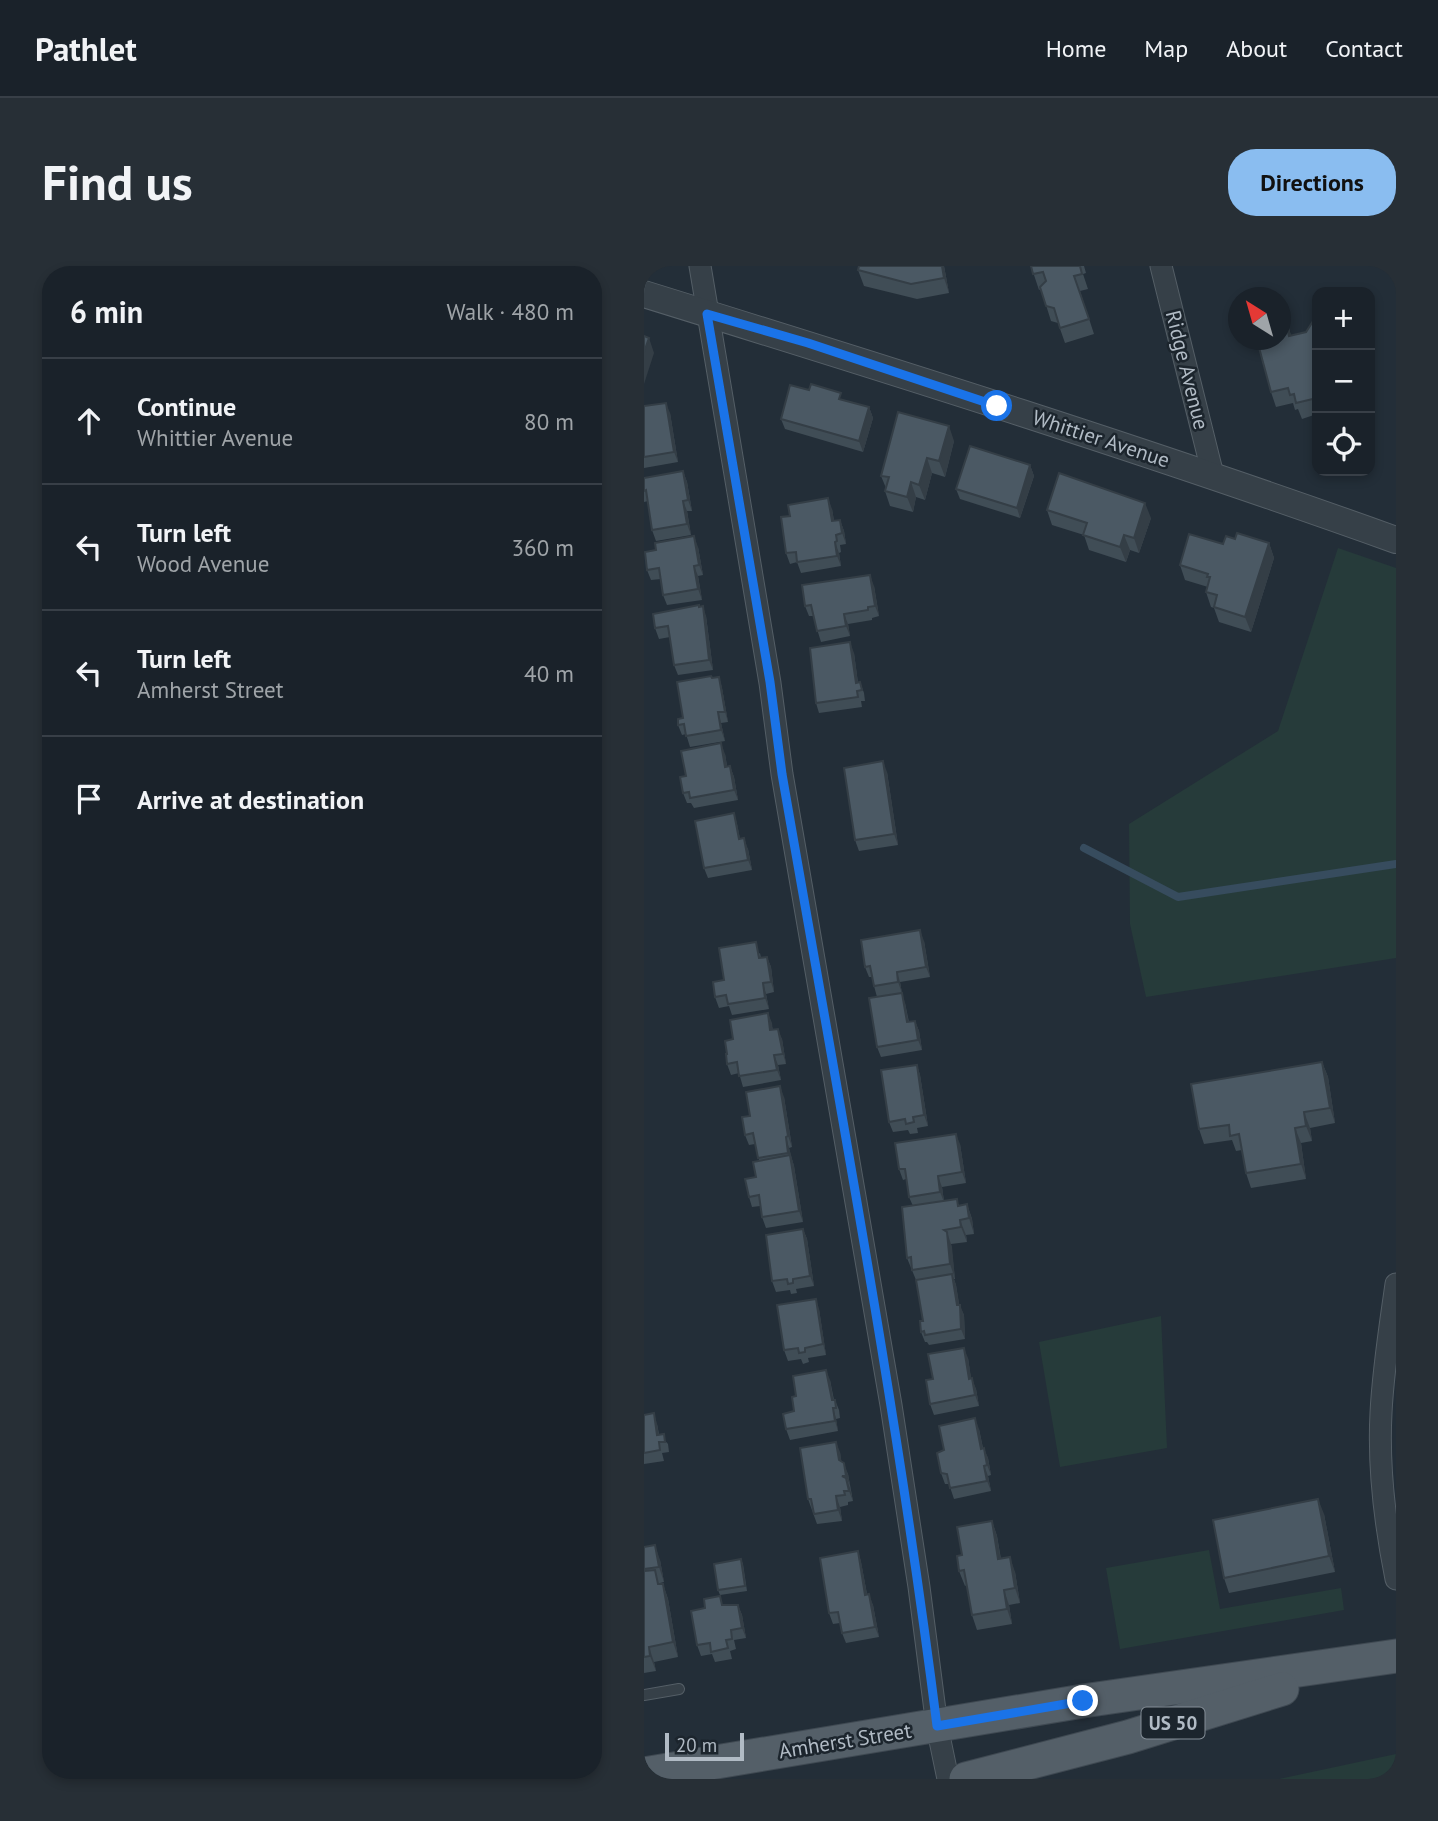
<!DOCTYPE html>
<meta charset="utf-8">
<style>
:root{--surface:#1a222a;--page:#272f36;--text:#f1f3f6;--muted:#9fa4a8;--line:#383f47;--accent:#8abdf0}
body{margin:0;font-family:"PT Sans",sans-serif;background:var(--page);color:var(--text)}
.controls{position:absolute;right:21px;top:21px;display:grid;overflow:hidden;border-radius:14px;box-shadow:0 4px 10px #0003}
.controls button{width:63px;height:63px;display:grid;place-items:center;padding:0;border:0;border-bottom:2px solid var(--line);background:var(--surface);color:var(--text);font:35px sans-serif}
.compass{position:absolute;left:584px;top:21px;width:63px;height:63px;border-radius:50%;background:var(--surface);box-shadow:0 4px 10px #0003;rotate:323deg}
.scale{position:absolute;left:21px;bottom:18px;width:79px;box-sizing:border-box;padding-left:7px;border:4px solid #b1bbc5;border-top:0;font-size:19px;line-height:24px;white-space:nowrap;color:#b1bbc5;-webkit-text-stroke:5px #1c252d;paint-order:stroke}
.stop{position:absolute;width:21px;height:21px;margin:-16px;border:5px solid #1a73e8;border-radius:50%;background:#fff}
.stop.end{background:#1a73e8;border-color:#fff;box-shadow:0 2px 7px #0008}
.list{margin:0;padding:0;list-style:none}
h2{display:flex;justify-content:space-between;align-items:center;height:91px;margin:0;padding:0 28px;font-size:30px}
h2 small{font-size:23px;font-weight:400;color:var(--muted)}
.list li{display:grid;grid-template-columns:46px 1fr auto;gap:21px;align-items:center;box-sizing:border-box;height:126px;padding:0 28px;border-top:2px solid var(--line)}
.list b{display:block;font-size:26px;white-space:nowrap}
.list p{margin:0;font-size:23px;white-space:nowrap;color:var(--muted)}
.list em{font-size:23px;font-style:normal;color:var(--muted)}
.icon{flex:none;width:38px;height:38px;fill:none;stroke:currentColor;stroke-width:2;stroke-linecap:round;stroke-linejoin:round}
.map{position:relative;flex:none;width:752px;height:1513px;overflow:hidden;border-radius:28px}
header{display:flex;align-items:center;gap:42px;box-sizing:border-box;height:98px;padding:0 35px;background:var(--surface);border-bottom:2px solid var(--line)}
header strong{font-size:33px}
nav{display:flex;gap:38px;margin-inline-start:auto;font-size:24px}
.intro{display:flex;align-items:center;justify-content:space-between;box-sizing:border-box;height:168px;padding:0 42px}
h1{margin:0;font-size:49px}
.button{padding:18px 32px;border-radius:28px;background:var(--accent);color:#111;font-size:24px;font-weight:700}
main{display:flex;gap:42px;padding:0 42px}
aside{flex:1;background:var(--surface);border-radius:28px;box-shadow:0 4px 10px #0003}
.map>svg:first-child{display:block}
.green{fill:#263b3a}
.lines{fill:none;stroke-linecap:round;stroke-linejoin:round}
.stream{stroke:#374c5e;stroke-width:8}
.service-casing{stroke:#545e66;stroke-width:12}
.minor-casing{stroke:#545e66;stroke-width:23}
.tertiary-casing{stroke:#545e66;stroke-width:28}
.primary-casing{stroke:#3f4952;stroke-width:35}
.service{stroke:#364048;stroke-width:10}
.minor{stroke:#364048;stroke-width:21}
.tertiary{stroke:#364048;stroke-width:26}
.primary{stroke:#545f68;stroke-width:33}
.wall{fill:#404d56}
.shaded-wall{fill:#343e46}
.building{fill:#4b5964;stroke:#343e46;stroke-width:2}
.route{stroke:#1a73e8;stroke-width:9}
.labels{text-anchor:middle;stroke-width:5;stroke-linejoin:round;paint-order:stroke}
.shield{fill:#1c252d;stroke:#848e97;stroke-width:2}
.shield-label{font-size:19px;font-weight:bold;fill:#b1bbc5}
.street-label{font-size:21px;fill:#b1bbc5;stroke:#1c252d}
</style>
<header>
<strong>Pathlet</strong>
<nav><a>Home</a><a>Map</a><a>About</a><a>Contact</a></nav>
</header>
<div class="intro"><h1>Find us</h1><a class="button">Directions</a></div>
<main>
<aside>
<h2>6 min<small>Walk · 480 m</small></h2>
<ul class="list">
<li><svg class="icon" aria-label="ahead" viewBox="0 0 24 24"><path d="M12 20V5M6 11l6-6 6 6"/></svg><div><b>Continue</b><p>Whittier Avenue</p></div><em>80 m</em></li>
<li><svg class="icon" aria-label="left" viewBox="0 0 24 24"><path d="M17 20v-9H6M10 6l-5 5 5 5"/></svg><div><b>Turn left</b><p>Wood Avenue</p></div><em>360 m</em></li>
<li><svg class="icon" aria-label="left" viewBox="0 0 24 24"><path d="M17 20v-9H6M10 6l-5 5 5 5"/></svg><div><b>Turn left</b><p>Amherst Street</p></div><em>40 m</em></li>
<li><svg class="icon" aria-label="arrive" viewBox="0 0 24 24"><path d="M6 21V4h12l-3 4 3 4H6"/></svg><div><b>Arrive at destination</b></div></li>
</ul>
</aside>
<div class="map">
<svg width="752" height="1513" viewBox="0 0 752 1513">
<rect width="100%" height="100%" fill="#232e38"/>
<g class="green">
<polygon points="694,282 752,302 752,692 502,731 486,658 485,558 634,465"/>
<polygon points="517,1050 523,1182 416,1201 395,1076"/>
<polygon points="565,1284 576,1343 697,1322 700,1344 476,1383 462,1302"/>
<polygon points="752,1488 752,1513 635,1513"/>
</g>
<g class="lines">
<polyline class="stream" points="440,582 534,631 752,598"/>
<g class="service-casing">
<polyline id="service" points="0,1429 35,1423"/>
</g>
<g class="minor-casing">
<g id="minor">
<polyline points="56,0 126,417 138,508 247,1139 275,1321 293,1460 304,1513"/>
<polyline points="517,0 569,209"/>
<path d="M 752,1018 C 746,1061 739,1104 737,1147 C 734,1203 741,1258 752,1313"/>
</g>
</g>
<g class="tertiary-casing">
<path id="tertiary" d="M 0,28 C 252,106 504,185 752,274"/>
</g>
<g class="primary-casing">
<g id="primary">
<polyline points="0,1508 439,1435 752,1390"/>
<polyline points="322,1513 484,1471 638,1423"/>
</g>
</g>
<use href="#service" class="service"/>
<use href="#minor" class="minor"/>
<use href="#tertiary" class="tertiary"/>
<use href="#primary" class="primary"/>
</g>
<g class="wall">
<polygon points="215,0 300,0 305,27 273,33 220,20 214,4"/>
<polygon points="387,0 440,0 442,7 439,8 444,23 436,25 450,68 421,77 414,57 407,55 397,23 395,24"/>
<polygon points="673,49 673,148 658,153 654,143 651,144 649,137 632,141 627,126 644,58 647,70 662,66"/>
<polygon points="0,140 26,147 34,196 0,202"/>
<polygon points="225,141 229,152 219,186 141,163 137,153"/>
<polygon points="310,175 301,211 288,207 281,234 272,231 269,246 246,240 241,225 242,222 237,210"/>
<polygon points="386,199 390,210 376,252 316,233 312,223"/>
<polygon points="39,205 43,216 48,245 43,245 47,269 12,275 8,264 4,235 0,236 0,212"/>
<polygon points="188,243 190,255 196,254 200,265 202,278 196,279 197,286 195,287 197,300 157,307 153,296 146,298 142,287"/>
<polygon points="403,244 507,252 495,287 486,284 482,296 445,284 440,269 408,259"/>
<polygon points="591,273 625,277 630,292 607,366 575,356 570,342 567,341 562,326 564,321 541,314 536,299"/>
<polygon points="54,281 59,309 54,310 58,334 23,339 19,329 17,313 7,314 3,304"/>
<polygon points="230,320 235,350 228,352 228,354 204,358 206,370 177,376 169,350 165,350 161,340"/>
<polygon points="56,340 62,350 69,404 34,409 30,399 26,371 15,373 11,362"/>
<polygon points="210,387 214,417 216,416 220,427 221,435 217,435 218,441 175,447 172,437"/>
<polygon points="75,411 78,422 84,456 77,457 81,475 46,481 42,468 38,469 34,459 68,412"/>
<polygon points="81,488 83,500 86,500 90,511 94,534 50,542 47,537 43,537 39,527 42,510"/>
<polygon points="243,506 254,579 215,585 211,574"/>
<polygon points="90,547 93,558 96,573 104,583 108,604 64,612 60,602"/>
<polygon points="280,675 286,711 256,716 258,727 233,731 230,720 228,711 225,711 221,701"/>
<polygon points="116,687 117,692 123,691 127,701 130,726 122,728 125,743 88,749 85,740 75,742 71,731 80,714"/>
<polygon points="261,737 265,756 271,755 275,765 278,784 237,791 233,781"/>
<polygon points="124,747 129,764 138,773 142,798 134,799 137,814 99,821 95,807 87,809 83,798 83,788 89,773"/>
<polygon points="678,796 684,811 691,857 666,862 668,875 657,877 662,913 607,922 602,907 598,884 592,885 588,874 560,878 555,863"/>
<polygon points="273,799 276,809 284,860 273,862 274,867 266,868 264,864 249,866 245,856"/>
<polygon points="140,831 148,881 145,882 147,890 150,900 159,956 122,962 118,951 116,940 108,941 105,931 112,911 115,894 111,878 105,879 101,869 106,850"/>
<polygon points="316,878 322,917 298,921 300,935 315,939 323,938 328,953 330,968 322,969 323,976 307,978 311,1013 310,1013 312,1019 315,1039 320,1049 321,1073 285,1079 283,1076 281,1076 277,1066 279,1055 272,1014 263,992 269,940 265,931 262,913 259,914 255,903"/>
<polygon points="159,963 163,973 170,1020 152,1023 153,1027 147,1028 146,1024 132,1026 128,1015"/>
<polygon points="175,1043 182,1089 164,1092 165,1096 159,1098 157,1093 144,1095 140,1084"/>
<polygon points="324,1092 327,1113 332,1123 335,1140 290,1149 286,1138 289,1113"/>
<polygon points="186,1114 190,1134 191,1134 195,1144 196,1152 192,1153 194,1165 146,1174 142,1163 150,1145 152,1130"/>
<polygon points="0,1149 13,1158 15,1168 24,1178 25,1186 18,1187 20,1195 0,1198"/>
<polygon points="335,1163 339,1182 344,1192 347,1209 344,1210 347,1225 310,1233 305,1218 301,1218 297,1207 300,1184"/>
<polygon points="196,1186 197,1196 204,1208 209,1235 204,1236 204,1239 196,1241 198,1255 173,1258 164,1233"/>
<polygon points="680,1248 691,1306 585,1327 580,1312"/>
<polygon points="348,1255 353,1270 357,1293 371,1306 376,1337 365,1339 368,1358 333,1364 328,1349 323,1319 321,1320 315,1305 318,1289"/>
<polygon points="0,1281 16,1294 20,1316 16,1317 16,1318 19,1318 24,1333 34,1391 10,1396 12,1405 0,1407"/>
<polygon points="214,1285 217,1296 223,1328 229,1339 235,1371 202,1377 198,1367 196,1357 189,1358 185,1347"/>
<polygon points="97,1293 99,1298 103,1325 76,1329 74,1324"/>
<polygon points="80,1339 94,1339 98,1349 102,1372 90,1374 92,1383 86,1385 88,1393 71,1396 68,1388 57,1390 53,1379"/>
</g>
<g class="shaded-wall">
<polygon points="298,0 300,0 305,27 300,12"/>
<polygon points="638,43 644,58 651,85 645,70"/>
<polygon points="5,72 10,87 0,118 0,86"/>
<polygon points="22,137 26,147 34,196 30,186"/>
<polygon points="225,141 229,152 219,186 215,175"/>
<polygon points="305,160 310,175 301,211 295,195"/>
<polygon points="283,192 288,207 281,234 275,219"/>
<polygon points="386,199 390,210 376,252 373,242"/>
<polygon points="39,205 43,216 48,245 44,234"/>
<polygon points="267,216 272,231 269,246 263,231"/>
<polygon points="184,232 188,243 192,266 188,255"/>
<polygon points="39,235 43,245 47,269 43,258"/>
<polygon points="501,237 507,252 495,287 490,272"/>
<polygon points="196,254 200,265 202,278 198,267"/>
<polygon points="480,269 486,284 482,296 476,281"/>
<polygon points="50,270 54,281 59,309 55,299"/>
<polygon points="191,276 195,287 197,300 193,290"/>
<polygon points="625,277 630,292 607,366 601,351"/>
<polygon points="50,300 54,310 58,334 54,323"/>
<polygon points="226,309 230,320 235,350 231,340"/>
<polygon points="59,340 62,350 69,404 65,394"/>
<polygon points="200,348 204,358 206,370 202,360"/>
<polygon points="206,376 210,387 215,424 212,417"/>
<polygon points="75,411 78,422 84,456 81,446"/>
<polygon points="74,446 77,457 81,475 77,464"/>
<polygon points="77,477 81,488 85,511 81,501"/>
<polygon points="239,495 243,506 254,579 250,568"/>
<polygon points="86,500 90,511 94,534 90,524"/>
<polygon points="90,547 93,558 98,583 95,573"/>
<polygon points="100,572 104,583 108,604 104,594"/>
<polygon points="276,664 280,675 286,711 282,701"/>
<polygon points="123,691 127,701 130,726 127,716"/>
<polygon points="253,706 256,716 258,727 254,716"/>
<polygon points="119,717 122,728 125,743 121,732"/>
<polygon points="258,727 261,737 266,766 263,756"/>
<polygon points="124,747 128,757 130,775 126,764"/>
<polygon points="271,755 275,765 278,784 274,774"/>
<polygon points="134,763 138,773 142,798 139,788"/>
<polygon points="130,789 134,799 137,814 133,804"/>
<polygon points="678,796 684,811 691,857 686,842"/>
<polygon points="273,799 276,809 284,860 280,849"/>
<polygon points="136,820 140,831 148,881 144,870"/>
<polygon points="660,846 666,862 668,875 662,860"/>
<polygon points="651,862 657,877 662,913 657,898"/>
<polygon points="312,868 316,878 322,917 318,906"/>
<polygon points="142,871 150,900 159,956 155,945 148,896 144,887"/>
<polygon points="294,910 298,921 300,936 296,926"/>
<polygon points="323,938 328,953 330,968 325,952"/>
<polygon points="316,954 322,969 323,976 317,961"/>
<polygon points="159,963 163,973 170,1020 166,1010"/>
<polygon points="303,966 308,981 311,1013 306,998"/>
<polygon points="308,1008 312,1019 317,1048 316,1039 320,1049 321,1073 317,1063"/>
<polygon points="172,1033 175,1043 182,1089 179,1078"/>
<polygon points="320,1082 324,1092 329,1124 325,1113"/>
<polygon points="182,1104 186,1114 191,1144 188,1134"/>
<polygon points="328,1112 332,1123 335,1140 331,1129"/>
<polygon points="189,1142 192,1153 194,1165 191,1155"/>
<polygon points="10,1147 13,1158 16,1176 13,1169"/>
<polygon points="331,1152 335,1163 341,1193 337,1183"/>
<polygon points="192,1176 196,1186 199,1205 195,1194"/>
<polygon points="340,1182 344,1192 347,1209 343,1199"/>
<polygon points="200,1197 204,1208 206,1220 202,1210"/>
<polygon points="340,1200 344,1210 347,1225 343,1215"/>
<polygon points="202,1212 206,1222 209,1235 205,1225"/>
<polygon points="192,1230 196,1241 198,1255 194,1244"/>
<polygon points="674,1233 680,1248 691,1306 685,1290"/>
<polygon points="348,1255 353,1270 359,1308 354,1293"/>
<polygon points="11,1279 16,1294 20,1316 15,1301"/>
<polygon points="214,1285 217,1296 225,1339 221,1329"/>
<polygon points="366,1291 371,1306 376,1337 371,1322"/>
<polygon points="19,1318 24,1333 34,1391 29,1376"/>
<polygon points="360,1324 365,1339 368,1358 363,1343"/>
<polygon points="225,1328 229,1339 235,1371 231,1361"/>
<polygon points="94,1339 98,1349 102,1372 98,1362"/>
<polygon points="5,1381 10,1396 12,1405 6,1390"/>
</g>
<g class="building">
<polygon points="215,0 298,0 300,12 267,18 214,4"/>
<polygon points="387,0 436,0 438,8 430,10 445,53 416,62 410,42 402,40 396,21 402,15 399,6 389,8"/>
<polygon points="636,43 638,43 645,70 662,66 673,49 673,132 652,137 650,128 646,129 644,122 627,126 613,74 636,74"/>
<polygon points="0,70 5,72 0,86"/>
<polygon points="167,118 197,127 195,133 225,141 215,175 137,153 146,119 165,124"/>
<polygon points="22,137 30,186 0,191 0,140"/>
<polygon points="254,146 305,160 295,195 283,192 275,219 267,216 263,231 241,225 245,211 237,210"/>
<polygon points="326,180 386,199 373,242 312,223"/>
<polygon points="39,205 44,234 39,235 43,258 8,264 2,224 0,225 0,212"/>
<polygon points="415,207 501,237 490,272 480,269 476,281 439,269 443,257 403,244"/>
<polygon points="184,232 188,255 196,254 198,267 192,269 193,275 191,276 193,290 153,296 152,286 142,287 137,251 146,250 144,239"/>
<polygon points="593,267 625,277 601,351 570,341 573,329 562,326 566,311 563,311 564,308 536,299 545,268 579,278 582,270 591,273"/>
<polygon points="50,270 55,299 50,300 54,323 19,329 15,302 3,304 1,286 12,284 11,277"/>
<polygon points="226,309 231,340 224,341 224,344 200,348 202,360 173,365 167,339 161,340 158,319"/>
<polygon points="55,339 55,341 59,340 65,394 30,399 24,360 11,362 9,348"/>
<polygon points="206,376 212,417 216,416 218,424 213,425 214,431 172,437 166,382"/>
<polygon points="67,410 68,412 75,411 81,446 74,446 77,464 42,470 40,458 34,459 34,453 39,452 33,416"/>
<polygon points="77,477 81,501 86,500 90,524 46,532 45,526 39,527 36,511 42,510 37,485"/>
<polygon points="239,495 250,568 211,574 200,502"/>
<polygon points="90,547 95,573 100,572 104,594 60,602 51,555"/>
<polygon points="276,664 282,701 253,706 254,716 230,720 226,700 221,701 217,674"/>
<polygon points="112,676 115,692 123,691 127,716 119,717 121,732 84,738 82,729 71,731 69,716 80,714 75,682"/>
<polygon points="258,727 263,756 271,755 274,774 233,781 225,732"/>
<polygon points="124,747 126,764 134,763 139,788 130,789 133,804 95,810 93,796 83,798 82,788 83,788 81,775 89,773 86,754"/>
<polygon points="678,796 686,842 660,846 662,860 651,862 657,898 602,907 595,868 586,870 585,859 555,863 547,818"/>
<polygon points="273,799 280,849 269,851 270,856 262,858 261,853 245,856 237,804"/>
<polygon points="136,820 144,870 142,871 144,887 114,892 109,867 101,869 98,851 106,850 102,826"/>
<polygon points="312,868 318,906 294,910 296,926 265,931 261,903 255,903 251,877"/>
<polygon points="146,889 155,945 118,951 115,929 105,931 101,913 112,911 109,896"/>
<polygon points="313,933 314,940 323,938 325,952 316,954 317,961 300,964 303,966 306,998 268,1004 267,991 263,992 258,941"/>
<polygon points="159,963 166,1010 149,1013 149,1017 144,1018 143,1013 128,1015 122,969"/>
<polygon points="308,1008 313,1039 316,1039 317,1063 281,1069 280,1065 277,1066 276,1055 279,1055 272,1014"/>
<polygon points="172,1033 179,1078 161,1082 161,1086 155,1087 154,1082 140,1084 133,1039"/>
<polygon points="320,1082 325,1113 328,1112 331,1129 286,1138 282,1114 289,1113 284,1088"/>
<polygon points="182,1104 188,1134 191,1134 192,1142 189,1142 191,1155 142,1163 139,1148 150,1145 148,1131 152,1130 149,1110"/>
<polygon points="10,1147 13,1169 20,1168 21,1176 15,1176 16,1184 0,1187 0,1149"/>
<polygon points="331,1152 337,1183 340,1182 343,1199 340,1200 343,1215 306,1222 303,1208 297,1207 293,1187 300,1184 295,1160"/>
<polygon points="192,1176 195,1194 200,1197 202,1210 198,1210 202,1212 205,1225 200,1225 201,1229 192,1230 194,1244 170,1248 167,1233 164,1233 156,1182"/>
<polygon points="674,1233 685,1290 580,1312 569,1254"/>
<polygon points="348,1255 354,1293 366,1291 371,1322 360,1324 363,1343 328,1349 320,1304 315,1305 313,1290 318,1289 313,1261"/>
<polygon points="11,1279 15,1301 0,1303 1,1305 11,1304 14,1318 19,1318 29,1376 5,1381 6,1390 0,1391 0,1281"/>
<polygon points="214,1285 221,1329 225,1328 231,1361 198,1367 194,1346 185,1347 176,1292"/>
<polygon points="97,1293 101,1320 74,1324 70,1298"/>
<polygon points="76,1330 78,1339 94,1339 98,1362 87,1364 88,1373 82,1374 84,1382 67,1386 66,1377 53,1379 47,1345 61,1342 60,1333"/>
</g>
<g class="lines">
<path class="route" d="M 353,140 L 164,77 L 63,48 L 126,416 L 138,508 C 193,825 253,1141 293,1460 L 439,1435"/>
</g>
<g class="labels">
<rect class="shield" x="497.5" y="1441.5" width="63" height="31" rx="5"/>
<g class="shield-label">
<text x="529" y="1464">US 50</text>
</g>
<g class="street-label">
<text transform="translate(543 104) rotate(76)" y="7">Ridge Avenue</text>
<text transform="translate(457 173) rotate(18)" y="7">Whittier Avenue</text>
<text transform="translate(201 1475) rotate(-9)" y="7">Amherst Street</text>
</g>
</g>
</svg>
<div class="controls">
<button>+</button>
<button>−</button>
<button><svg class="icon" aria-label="locate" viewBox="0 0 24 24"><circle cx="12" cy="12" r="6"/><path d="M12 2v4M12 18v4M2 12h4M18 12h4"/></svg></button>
</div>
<svg class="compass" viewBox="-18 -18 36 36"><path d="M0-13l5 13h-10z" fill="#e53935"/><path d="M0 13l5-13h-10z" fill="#9fa4a8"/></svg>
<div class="scale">20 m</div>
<div class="stop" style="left:353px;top:140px"></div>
<div class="stop end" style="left:439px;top:1435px"></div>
</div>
</main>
